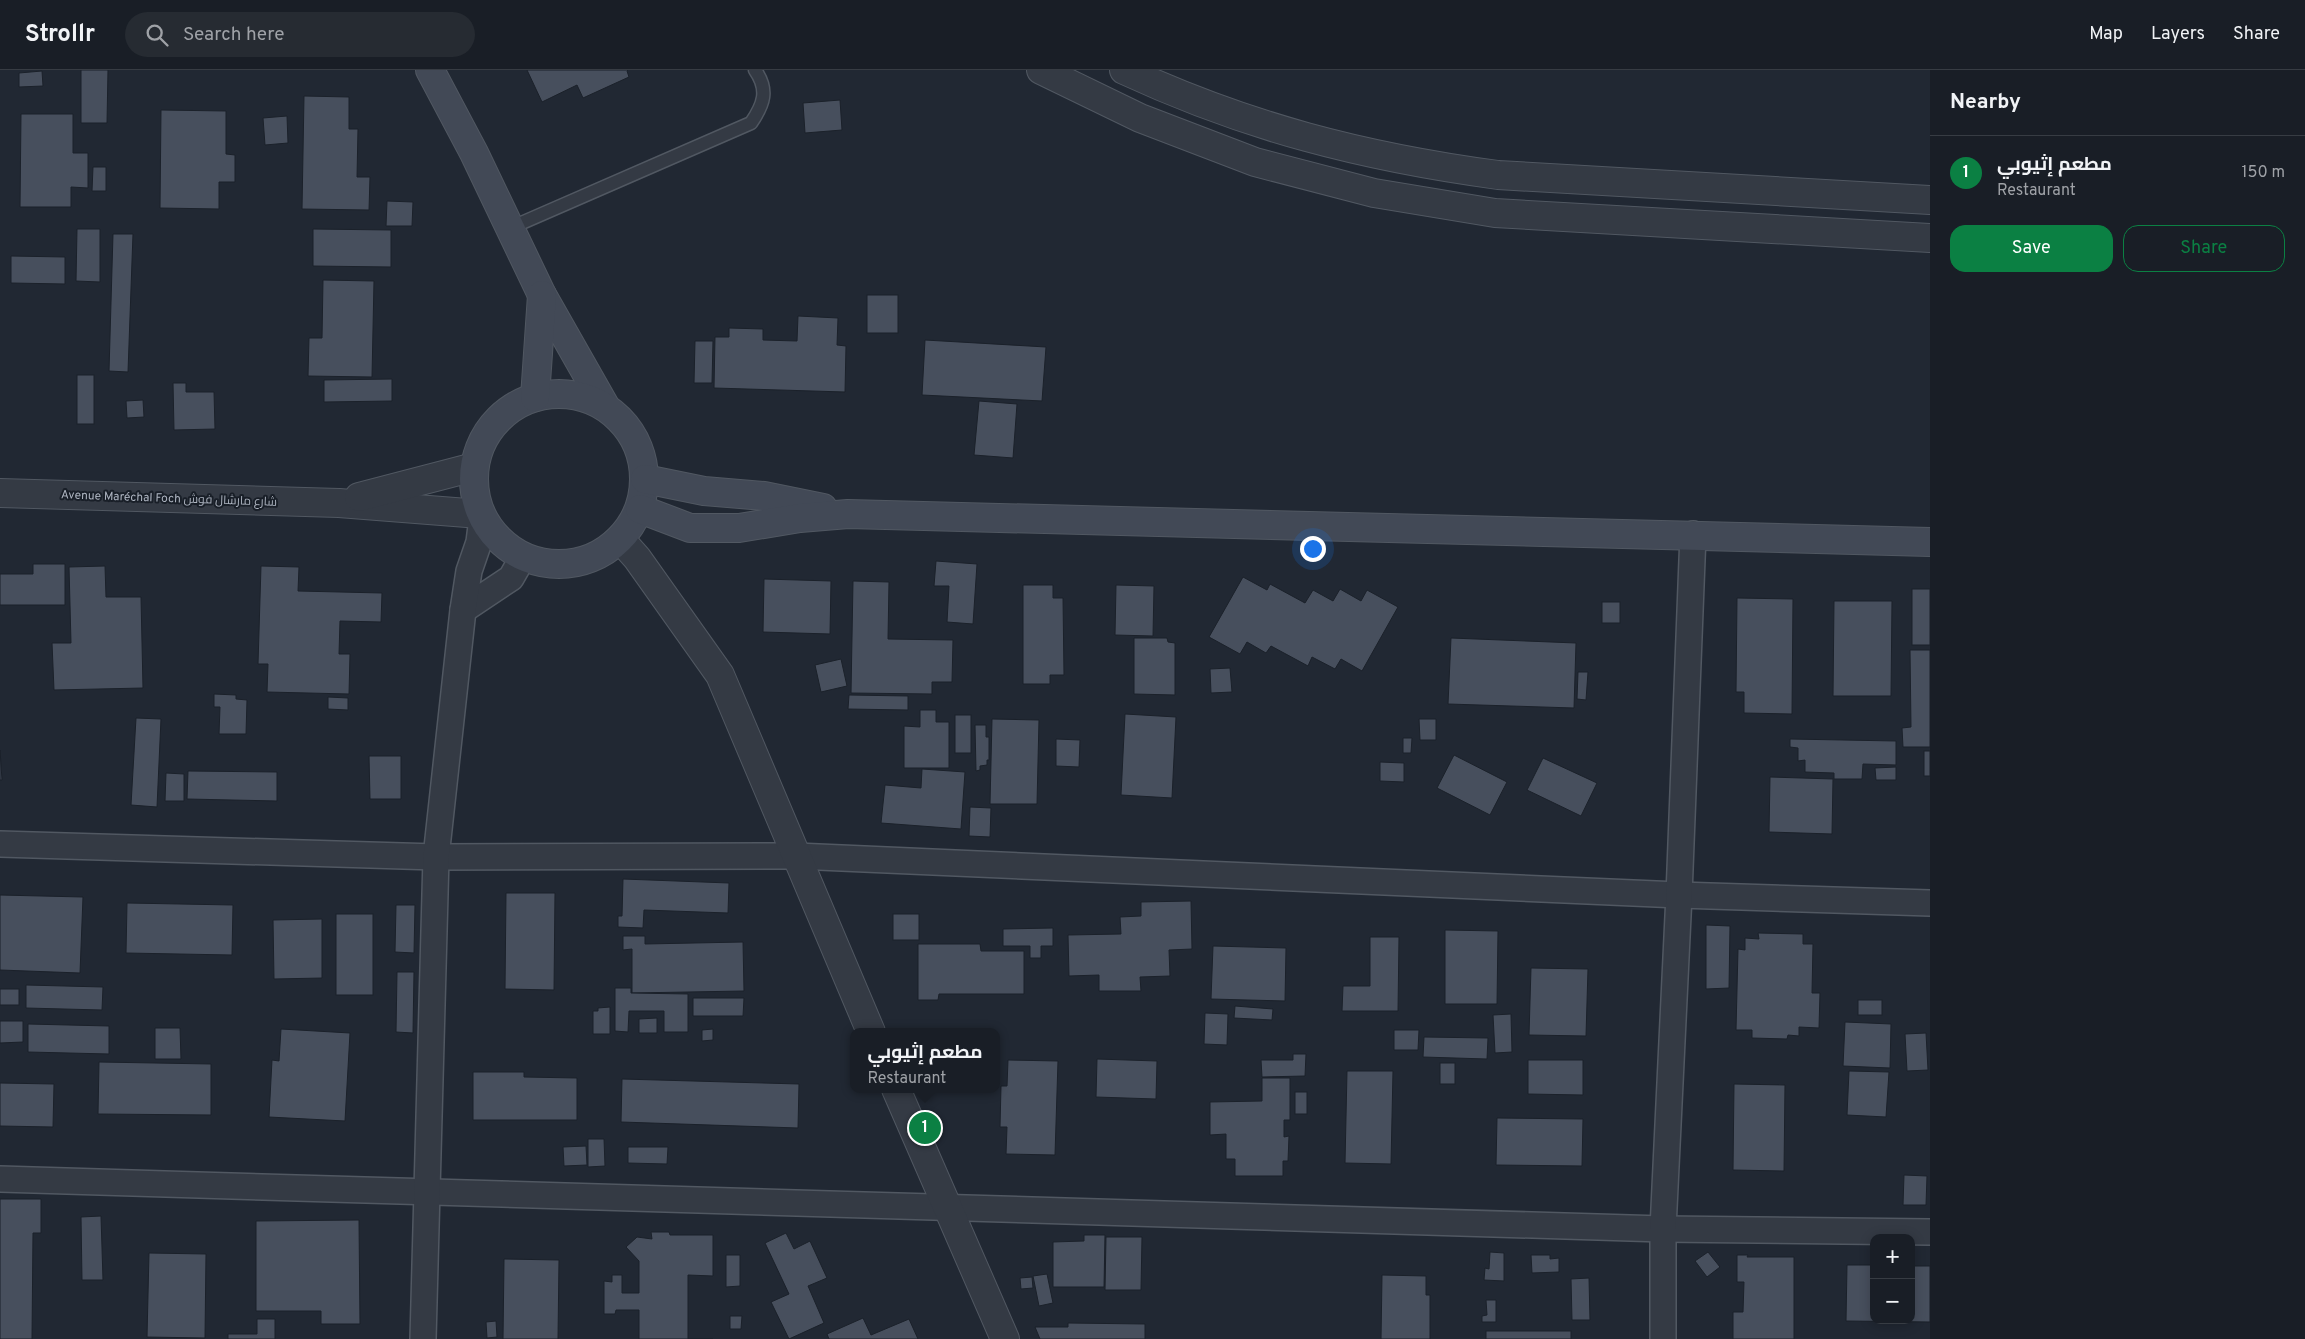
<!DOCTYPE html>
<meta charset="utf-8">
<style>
:root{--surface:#191e26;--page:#262b32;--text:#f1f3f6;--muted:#9fa2a7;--line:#373c43;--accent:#0b8043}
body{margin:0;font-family:Overpass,Cairo,sans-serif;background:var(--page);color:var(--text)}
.controls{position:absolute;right:15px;bottom:15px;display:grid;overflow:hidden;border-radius:10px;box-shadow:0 2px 12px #0003}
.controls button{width:45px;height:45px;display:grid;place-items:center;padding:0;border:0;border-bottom:1px solid var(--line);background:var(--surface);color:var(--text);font:25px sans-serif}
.you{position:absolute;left:1312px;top:478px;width:18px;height:18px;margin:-12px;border:4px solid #fff;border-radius:50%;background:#1a73e8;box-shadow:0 0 0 8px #1a73e833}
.badge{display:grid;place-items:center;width:32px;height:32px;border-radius:50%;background:var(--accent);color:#fff;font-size:16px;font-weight:700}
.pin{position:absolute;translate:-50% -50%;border:2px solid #fff;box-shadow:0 1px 5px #0006}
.popup{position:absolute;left:850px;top:958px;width:150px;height:65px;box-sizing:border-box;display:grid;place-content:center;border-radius:10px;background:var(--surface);filter:drop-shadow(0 1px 4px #0005);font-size:16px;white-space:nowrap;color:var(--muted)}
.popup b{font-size:19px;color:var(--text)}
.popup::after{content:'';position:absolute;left:50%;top:100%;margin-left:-10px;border:10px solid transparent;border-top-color:var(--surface)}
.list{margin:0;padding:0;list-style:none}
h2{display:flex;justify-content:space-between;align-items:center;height:65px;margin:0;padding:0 20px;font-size:21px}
h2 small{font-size:16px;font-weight:400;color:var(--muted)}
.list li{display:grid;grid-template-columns:32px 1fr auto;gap:15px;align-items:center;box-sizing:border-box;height:75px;padding:0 20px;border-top:1px solid var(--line)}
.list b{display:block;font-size:19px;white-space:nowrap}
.list p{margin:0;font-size:16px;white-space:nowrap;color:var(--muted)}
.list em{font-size:16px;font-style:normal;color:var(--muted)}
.actions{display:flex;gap:10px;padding:15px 20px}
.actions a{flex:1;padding:11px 0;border:1px solid var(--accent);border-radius:15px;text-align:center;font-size:18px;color:var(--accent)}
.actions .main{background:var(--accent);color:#fff}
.icon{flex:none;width:28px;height:28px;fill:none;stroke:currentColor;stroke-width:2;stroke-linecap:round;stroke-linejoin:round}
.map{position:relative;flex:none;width:1930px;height:1269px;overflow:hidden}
header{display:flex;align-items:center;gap:30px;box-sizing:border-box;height:70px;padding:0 25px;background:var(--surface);border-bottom:1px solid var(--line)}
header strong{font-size:24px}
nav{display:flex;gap:28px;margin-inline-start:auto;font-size:18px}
.search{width:350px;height:45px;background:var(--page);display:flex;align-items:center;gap:12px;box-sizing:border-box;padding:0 18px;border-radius:28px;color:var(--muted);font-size:19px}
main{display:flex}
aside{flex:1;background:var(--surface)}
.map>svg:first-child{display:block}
.building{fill:#474f5d;stroke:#1b212a}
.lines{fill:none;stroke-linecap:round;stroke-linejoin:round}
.service-casing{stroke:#515862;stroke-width:15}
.minor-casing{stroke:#515862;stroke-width:28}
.tertiary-casing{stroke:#515862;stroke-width:30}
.secondary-casing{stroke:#515862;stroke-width:30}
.service{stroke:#343a44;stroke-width:12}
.minor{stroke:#343a44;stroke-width:25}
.tertiary{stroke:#343a44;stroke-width:28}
.secondary{stroke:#424956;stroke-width:28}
.labels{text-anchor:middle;stroke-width:4;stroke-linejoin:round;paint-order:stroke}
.street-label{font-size:12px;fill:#aeb5c1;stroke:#191f28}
</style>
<header>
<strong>Strollr</strong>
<div class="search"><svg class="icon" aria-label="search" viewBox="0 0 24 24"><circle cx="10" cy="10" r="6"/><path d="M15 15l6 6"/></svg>Search here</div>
<nav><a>Map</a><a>Layers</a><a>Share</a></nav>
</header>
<main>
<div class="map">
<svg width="1930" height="1269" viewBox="0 0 1930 1269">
<rect width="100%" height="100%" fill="#212833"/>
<g class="building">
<polygon points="81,0 108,0 107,53 81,53"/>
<polygon points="527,0 628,0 627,1 629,7 583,28 577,15 542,32"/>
<polygon points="42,1 43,16 19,17 19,3"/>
<polygon points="304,26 349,27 349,59 358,59 357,107 370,107 369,140 302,139"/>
<polygon points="840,30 842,60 805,63 803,33"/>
<polygon points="161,40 226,41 226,84 235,85 235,112 219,112 219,139 160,138"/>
<polygon points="21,44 73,44 73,83 88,83 88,118 71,117 71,137 20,137"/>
<polygon points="287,46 288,73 265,75 263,48"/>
<polygon points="93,97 106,97 106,121 92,121"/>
<polygon points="387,131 413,132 412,156 386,156"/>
<polygon points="77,159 100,159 100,212 76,211"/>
<polygon points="313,159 391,160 391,197 313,196"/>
<polygon points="113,164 133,164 128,302 109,301"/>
<polygon points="11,186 65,187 65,214 11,213"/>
<polygon points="323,210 374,211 372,307 308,306 309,268 322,268"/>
<rect x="867" y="225" width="31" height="38"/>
<polygon points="798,246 838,248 837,275 846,276 845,322 714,318 715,267 729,267 729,258 763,259 763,270 797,271"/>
<polygon points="925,270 1046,277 1042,331 922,325"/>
<polygon points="695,271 713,271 712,313 694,313"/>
<rect x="77" y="305" width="17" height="49"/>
<polygon points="392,309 392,331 324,332 324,310"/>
<polygon points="173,313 186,313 186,322 214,322 215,359 174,360"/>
<polygon points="143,330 144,347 127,348 126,331"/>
<polygon points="979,331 1017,334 1013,388 974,385"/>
<polygon points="936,491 977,494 973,554 947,552 949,516 934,516"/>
<polygon points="33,494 65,494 65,535 0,535 0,504 33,504"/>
<polygon points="105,496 106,527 141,527 143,618 54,620 52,573 71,573 69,497"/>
<polygon points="261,496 299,497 298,521 382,523 381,552 340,551 339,584 350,584 349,624 267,622 268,594 258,594"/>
<polygon points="1243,507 1267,520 1270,514 1305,533 1313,520 1333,531 1340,519 1361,531 1367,520 1398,537 1362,601 1341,589 1335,599 1312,587 1308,596 1271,576 1266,583 1247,572 1240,584 1209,567"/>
<polygon points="764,509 831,511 830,564 763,562"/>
<polygon points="853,511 889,512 888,569 953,570 952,612 932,612 932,624 851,623"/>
<polygon points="1023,515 1053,515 1053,528 1063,528 1064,605 1050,605 1050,614 1023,614"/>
<polygon points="1116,515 1154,516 1153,566 1115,565"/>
<rect x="1912" y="519" width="18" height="56"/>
<polygon points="1737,528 1793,529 1792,644 1744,643 1744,622 1736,622"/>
<polygon points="1834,531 1892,531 1891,626 1833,626"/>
<rect x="1602" y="532" width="18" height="21"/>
<polygon points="1134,568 1167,568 1168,572 1175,573 1175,625 1134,624"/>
<polygon points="1451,568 1576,573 1574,638 1448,634"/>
<polygon points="1910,580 1930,580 1930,677 1903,677 1902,658 1911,657"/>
<polygon points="841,589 847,616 821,622 815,595"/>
<polygon points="1230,598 1232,622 1211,623 1210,599"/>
<polygon points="1578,602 1588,602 1586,630 1577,629"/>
<polygon points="214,624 236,625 236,629 247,630 246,664 219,664 220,637 214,637"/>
<polygon points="849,625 908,626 908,640 848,639"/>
<polygon points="328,627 348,628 348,640 328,639"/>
<polygon points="920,640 936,640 936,652 949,652 949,698 904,698 904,656 920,657"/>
<polygon points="1125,644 1176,647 1172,728 1121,725"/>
<rect x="955" y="645" width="16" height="38"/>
<polygon points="136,648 161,649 157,737 131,735"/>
<polygon points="992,649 1039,650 1037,734 990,734"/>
<polygon points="1419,649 1436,649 1436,670 1420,670"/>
<polygon points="975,655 986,655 986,667 989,667 989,690 987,690 987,695 980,696 980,700 976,701"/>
<polygon points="1403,668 1412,668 1411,683 1403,683"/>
<polygon points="1056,669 1080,670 1079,697 1056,696"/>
<polygon points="1790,669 1896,671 1896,695 1863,694 1862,709 1834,709 1834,703 1805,702 1805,690 1798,691 1798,678 1790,677"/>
<polygon points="0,680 2,710 0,710"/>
<rect x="1924" y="681" width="6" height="25"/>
<polygon points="1454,685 1507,712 1490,745 1437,718"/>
<polygon points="369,686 401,686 401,729 370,729"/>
<polygon points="1543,688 1597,713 1581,746 1527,720"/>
<polygon points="1380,692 1404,693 1404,712 1380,711"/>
<polygon points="1896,697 1896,710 1876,710 1875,698"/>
<polygon points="922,699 965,702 961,759 881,753 885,715 921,718"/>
<polygon points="188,701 277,702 277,731 187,729"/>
<polygon points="166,703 184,704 184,731 165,731"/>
<polygon points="1770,707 1833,709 1832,764 1769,762"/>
<polygon points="970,737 991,738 990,767 969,766"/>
<polygon points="623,809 729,813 728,843 644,840 643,858 618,857 618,846 622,846"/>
<polygon points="506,823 555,823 554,920 505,919"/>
<polygon points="0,825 83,827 80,903 0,900"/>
<polygon points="1191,831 1192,879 1169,880 1170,906 1140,907 1141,921 1099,921 1099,905 1069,906 1068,865 1121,864 1120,847 1141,846 1141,832"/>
<polygon points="127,833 233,835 232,885 126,883"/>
<polygon points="396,835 415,835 414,883 395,882"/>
<rect x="336" y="844" width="37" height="81"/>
<rect x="893" y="844" width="26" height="26"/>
<polygon points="322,849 322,908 274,909 273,850"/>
<polygon points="1706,855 1730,856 1729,918 1706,919"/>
<polygon points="1053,858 1053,876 1041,876 1041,888 1030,888 1030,876 1003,876 1003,859"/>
<polygon points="1445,860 1498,861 1497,934 1445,934"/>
<polygon points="1758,863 1803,864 1803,874 1813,874 1812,923 1820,923 1819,958 1799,957 1799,966 1788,965 1787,969 1752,968 1752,960 1736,960 1738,879 1745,880 1745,868 1759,869"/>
<polygon points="623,866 645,866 645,874 743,872 744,921 632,923 632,879 623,880"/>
<polygon points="1370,867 1399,867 1398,941 1342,941 1343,916 1370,916"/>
<polygon points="918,874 980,874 981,881 1024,881 1024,924 939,924 938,930 918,930"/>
<polygon points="1213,876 1286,878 1285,931 1211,929"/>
<polygon points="1531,898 1588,899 1586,966 1529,965"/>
<polygon points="397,902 414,902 413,963 396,962"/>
<polygon points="26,915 103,917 102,940 26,938"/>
<polygon points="615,918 631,918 631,923 688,924 688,962 664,962 664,941 629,941 628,962 615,961"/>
<rect x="0" y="919" width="19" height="16"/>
<polygon points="693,928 744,928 743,946 693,946"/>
<rect x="1858" y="930" width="24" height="15"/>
<polygon points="1235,936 1273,939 1272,950 1234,948"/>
<polygon points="610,937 610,964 593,964 593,941 598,941 598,938"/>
<polygon points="1205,943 1228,944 1227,975 1204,974"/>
<polygon points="1511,944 1512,982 1495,983 1493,945"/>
<polygon points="657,948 657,963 639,963 639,949"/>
<polygon points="0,951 23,951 23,972 0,973"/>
<polygon points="1845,952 1891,954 1890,998 1843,996"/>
<polygon points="28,954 109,956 109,984 28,982"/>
<polygon points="155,958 180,958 181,989 155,989"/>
<polygon points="281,959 350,963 345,1051 269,1047 272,990 279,991"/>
<polygon points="713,959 713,970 702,971 702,960"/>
<polygon points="1394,960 1419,960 1418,980 1394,980"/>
<polygon points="1926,963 1928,1000 1907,1001 1905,964"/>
<polygon points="1424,967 1488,968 1487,989 1423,987"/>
<polygon points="1293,984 1306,984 1305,1006 1262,1007 1261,990 1293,990"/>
<polygon points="1097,989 1157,991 1156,1029 1096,1027"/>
<polygon points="1008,990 1058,991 1055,1085 1006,1084 1007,1057 1000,1057 1001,1016 1007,1016"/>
<polygon points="1528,990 1583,990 1583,1025 1528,1024"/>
<polygon points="99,992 211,994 211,1045 98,1044"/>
<rect x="1440" y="993" width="15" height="21"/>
<polygon points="1347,1001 1393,1001 1391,1094 1345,1093"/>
<polygon points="1849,1001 1889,1002 1886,1047 1847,1045"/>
<polygon points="473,1002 524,1002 524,1007 577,1008 577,1050 473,1050"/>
<polygon points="1262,1008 1290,1008 1290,1050 1284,1050 1284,1067 1289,1066 1288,1091 1283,1091 1283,1106 1235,1106 1235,1089 1226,1089 1226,1064 1210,1065 1210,1032 1262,1031"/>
<polygon points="622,1009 799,1014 798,1058 621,1052"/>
<polygon points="0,1013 54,1014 53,1057 0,1056"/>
<polygon points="1734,1014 1785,1015 1784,1101 1733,1100"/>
<rect x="1295" y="1022" width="12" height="22"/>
<polygon points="1497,1048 1583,1049 1582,1096 1496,1095"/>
<polygon points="588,1069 604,1069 605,1096 588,1097"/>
<polygon points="586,1076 587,1095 564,1096 563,1077"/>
<polygon points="628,1077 668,1077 667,1094 628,1093"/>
<polygon points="1904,1105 1927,1106 1926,1135 1903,1135"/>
<polygon points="0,1129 41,1129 41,1163 33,1163 32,1269 0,1269"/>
<polygon points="101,1146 103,1210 82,1210 81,1147"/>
<polygon points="359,1150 360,1254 321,1254 321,1241 256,1241 256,1151"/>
<polygon points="651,1162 669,1162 670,1165 713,1165 713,1206 688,1205 688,1269 713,1269 639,1269 639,1240 616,1240 615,1244 604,1244 604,1211 612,1212 612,1205 622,1205 622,1223 639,1223 639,1191 626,1177 637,1167 652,1169"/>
<polygon points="786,1163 794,1179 810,1171 827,1208 808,1216 824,1253 789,1269 771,1232 789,1224 765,1173"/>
<polygon points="1084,1165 1105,1165 1104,1217 1053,1217 1053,1172 1084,1171"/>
<polygon points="1106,1167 1142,1167 1141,1220 1105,1220"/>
<polygon points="1490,1182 1504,1183 1504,1211 1484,1210 1485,1198 1489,1199"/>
<polygon points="1708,1182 1720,1197 1707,1207 1695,1191"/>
<polygon points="149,1183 206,1184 205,1268 147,1267"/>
<polygon points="726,1185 740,1185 740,1216 726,1217"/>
<polygon points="1531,1185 1550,1185 1550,1189 1559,1188 1559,1202 1532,1203"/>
<polygon points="1737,1185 1748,1185 1747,1187 1794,1187 1794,1269 1733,1269 1733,1242 1743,1242 1744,1212 1737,1212"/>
<polygon points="504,1189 559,1190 558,1269 503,1269"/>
<polygon points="1847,1195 1874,1195 1874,1250 1911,1250 1911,1196 1930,1196 1930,1252 1846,1251"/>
<polygon points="1047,1204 1053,1233 1039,1236 1033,1206"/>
<polygon points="1382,1205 1426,1206 1426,1225 1430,1225 1430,1269 1381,1269"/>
<polygon points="1032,1207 1033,1218 1021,1219 1020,1208"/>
<polygon points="1589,1208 1590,1250 1572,1250 1571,1209"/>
<polygon points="1486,1230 1496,1230 1496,1252 1482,1252 1482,1246 1487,1245"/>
<polygon points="730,1246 742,1246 741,1259 730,1259"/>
<polygon points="863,1248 871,1265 909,1249 918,1269 829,1269 827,1264"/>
<polygon points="257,1249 275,1249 275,1269 228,1269 228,1264 257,1264"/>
<polygon points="496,1251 497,1267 487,1268 486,1252"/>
<polygon points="1068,1253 1145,1254 1145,1269 1040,1269 1035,1257 1068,1257"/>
<rect x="1486" y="1261" width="85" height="8"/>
</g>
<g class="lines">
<g class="service-casing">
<path id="service" d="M 510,158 L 751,53 C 764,34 769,20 755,0"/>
</g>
<g class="minor-casing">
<g id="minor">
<polyline points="463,540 511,508 523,487"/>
<polyline points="0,774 436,787 796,786 1679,825 1930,833"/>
<polyline points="0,1109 1663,1159 1930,1162"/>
<polyline points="423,1269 436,787 463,540 469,501 479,472 482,448"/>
<polyline points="1663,1269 1663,1159 1679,825 1693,464"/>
</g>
</g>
<g class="tertiary-casing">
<g id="tertiary">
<polyline points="1041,0 1140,48 1255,92 1374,123 1495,143 1930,168"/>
<path d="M 1124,0 C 1247,57 1364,87 1498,105 L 1930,130"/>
<polyline points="0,423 339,433 480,444"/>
<polyline points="359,427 474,397"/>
<polyline points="620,469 637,488 720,605 871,962"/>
<polyline points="896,1019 1005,1269"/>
</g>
</g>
<g class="secondary-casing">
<g id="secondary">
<polyline points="430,0 474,83 542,225 605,336"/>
<circle cx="559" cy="409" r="85"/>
<polyline points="535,327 542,225"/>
<polyline points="645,409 704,421 764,426 823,438"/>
<polyline points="640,439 690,458 739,458 800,448 848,444 1930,472"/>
</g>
</g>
<use href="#service" class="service"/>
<use href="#minor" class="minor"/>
<use href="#tertiary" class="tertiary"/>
<use href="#secondary" class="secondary"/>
</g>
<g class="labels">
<g class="street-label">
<text transform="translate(169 428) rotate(2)" y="4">Avenue Maréchal Foch شارع مارشال فوش</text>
</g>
</g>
</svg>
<div class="controls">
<button>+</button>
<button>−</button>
</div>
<div class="you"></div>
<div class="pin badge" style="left:925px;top:1058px">1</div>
<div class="popup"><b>مطعم إثيوبي</b>Restaurant</div>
</div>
<aside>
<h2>Nearby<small></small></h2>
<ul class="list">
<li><span class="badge">1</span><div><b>مطعم إثيوبي</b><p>Restaurant</p></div><em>150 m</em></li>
</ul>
<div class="actions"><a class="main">Save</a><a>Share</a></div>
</aside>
</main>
